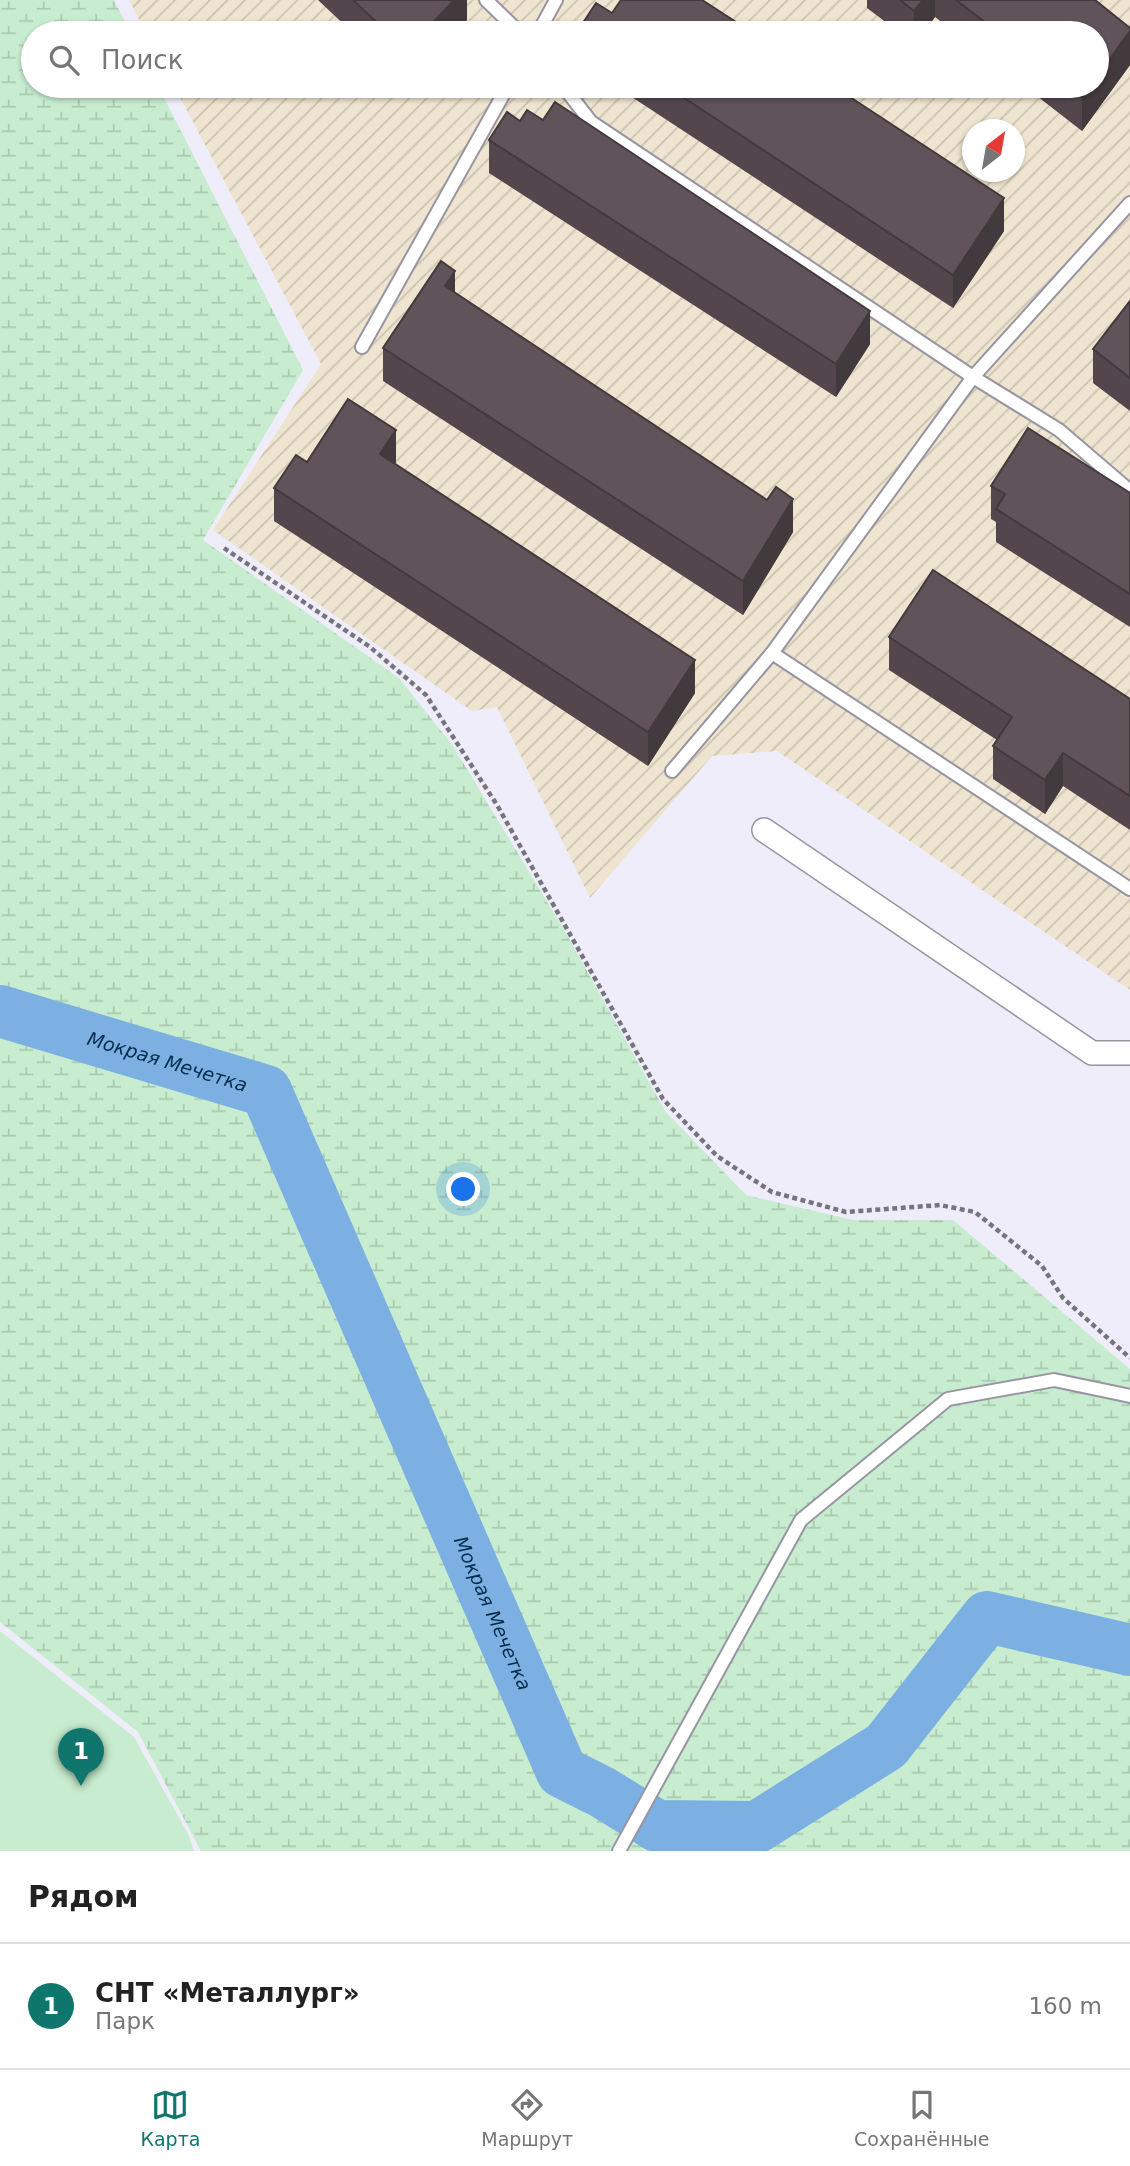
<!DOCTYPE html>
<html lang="ru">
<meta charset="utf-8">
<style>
:root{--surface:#fff;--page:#f6f6f6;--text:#222;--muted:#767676;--line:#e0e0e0;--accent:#0f766e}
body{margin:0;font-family:"DejaVu Sans",sans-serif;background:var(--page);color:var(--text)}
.compass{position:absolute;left:962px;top:119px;width:63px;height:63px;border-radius:50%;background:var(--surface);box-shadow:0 2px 5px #0004;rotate:31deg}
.you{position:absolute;left:464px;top:1190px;width:24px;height:24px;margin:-18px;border:5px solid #fff;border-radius:50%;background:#1a73e8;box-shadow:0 0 0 10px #1a73e833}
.badge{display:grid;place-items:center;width:46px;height:46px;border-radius:50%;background:var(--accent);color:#fff;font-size:23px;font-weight:700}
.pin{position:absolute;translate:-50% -58px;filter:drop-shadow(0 2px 4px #0008)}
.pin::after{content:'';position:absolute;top:37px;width:24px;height:21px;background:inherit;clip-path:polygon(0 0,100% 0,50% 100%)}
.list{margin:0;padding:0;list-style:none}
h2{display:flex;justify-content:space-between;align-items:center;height:91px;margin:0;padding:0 28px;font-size:30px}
h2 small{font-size:23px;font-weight:400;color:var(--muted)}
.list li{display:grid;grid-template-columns:46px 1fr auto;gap:21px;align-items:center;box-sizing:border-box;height:126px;padding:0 28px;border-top:2px solid var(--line)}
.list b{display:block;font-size:26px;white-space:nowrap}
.list p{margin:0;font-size:23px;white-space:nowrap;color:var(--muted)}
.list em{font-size:23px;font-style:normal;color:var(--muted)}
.icon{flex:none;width:38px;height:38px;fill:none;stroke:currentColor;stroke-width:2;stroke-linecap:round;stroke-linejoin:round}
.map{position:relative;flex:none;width:1130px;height:1851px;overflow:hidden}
.search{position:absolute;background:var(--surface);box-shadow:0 2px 5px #0004;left:21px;right:21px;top:21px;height:77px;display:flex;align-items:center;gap:18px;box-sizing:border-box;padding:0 24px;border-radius:38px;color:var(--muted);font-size:26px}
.sheet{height:217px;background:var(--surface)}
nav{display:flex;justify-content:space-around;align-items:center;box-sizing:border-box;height:98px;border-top:2px solid var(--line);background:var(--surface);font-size:19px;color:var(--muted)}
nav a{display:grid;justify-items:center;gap:4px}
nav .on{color:var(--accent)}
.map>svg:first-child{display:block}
.industrial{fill:url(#industrial-furrows);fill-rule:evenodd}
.green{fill:#c7eccf}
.wetland{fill:url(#wetland-marsh)}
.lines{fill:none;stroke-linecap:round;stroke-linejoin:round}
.river{stroke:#7db0e2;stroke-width:52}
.lane-casing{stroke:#9795a1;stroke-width:16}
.street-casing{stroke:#9795a1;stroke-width:26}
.path{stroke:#76757d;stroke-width:4.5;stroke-dasharray:5 3.5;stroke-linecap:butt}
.lane{stroke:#fff;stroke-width:12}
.street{stroke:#fff;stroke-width:23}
.wall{fill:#53474d}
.shaded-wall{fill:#433a3e}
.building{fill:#605359;stroke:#433a3e;stroke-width:2}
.labels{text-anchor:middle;stroke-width:7;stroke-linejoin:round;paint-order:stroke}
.water-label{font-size:19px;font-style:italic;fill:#042c4c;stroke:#efedfa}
</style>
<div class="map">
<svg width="1130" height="1851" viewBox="0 0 1130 1851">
<defs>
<pattern id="industrial-furrows" width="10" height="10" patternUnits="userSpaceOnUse" patternTransform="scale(1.75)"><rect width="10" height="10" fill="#eee4cf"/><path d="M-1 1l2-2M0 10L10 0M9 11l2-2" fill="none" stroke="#cbc2b1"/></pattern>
<pattern id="wetland-marsh" width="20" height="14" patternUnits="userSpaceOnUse" patternTransform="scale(1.75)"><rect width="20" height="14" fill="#c7eccf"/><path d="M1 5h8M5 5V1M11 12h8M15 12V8" fill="none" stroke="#aac9b1"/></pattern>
</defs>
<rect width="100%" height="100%" fill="#efedfa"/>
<path class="industrial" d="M 129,0 L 1130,0 L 1130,990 L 777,751 L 712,756 L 590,898 L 497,707 L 472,711 L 213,530 L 321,364 L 174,86 L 1097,86 L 1097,33 L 146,33 ZM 972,130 L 1014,130 L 1014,172 L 972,172 Z"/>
<polygon class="green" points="0,1631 134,1737 188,1834 194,1851 0,1851"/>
<polygon class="wetland" points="0,0 114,0 131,33 33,33 33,86 158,86 303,370 203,540 399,678 453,746 563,928 665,1111 746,1195 853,1220 953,1220 1130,1369 1130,1851 201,1851 138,1732 0,1622"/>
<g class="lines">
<path class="river" id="s1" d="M 0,1011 L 266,1091 L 562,1772 L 602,1792 L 657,1826 L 757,1827 L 886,1746 L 987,1617 L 1130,1650"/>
<g class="lane-casing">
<g id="lane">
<polyline points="486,0 520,33"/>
<polyline points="538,33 556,0"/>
<polyline points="563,86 591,122 973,377 1059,430 1130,491"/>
<polyline points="362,347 508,86"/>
<polyline points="772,653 1130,889"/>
<polyline points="672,771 772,653 973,377 1130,203"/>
<polyline points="619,1851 801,1520 948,1399 1054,1380 1130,1396"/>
</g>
</g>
<g class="street-casing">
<polyline id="street" points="764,830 1092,1053 1130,1053"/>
</g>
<polyline class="path" points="224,548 370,647 426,695 497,805 663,1099 717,1156 772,1192 846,1212 940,1205 975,1212 1042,1266 1063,1298 1130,1358"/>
<use href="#lane" class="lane"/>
<use href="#street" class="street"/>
</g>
<g class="wall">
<polygon points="318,0 467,0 467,20 455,33 353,33"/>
<polygon points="867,0 1095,0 1130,28 1130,65 1082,131 1024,86 1097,86 1097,33 956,33 935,17 923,33 900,33 867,8"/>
<polygon points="615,86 833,86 1004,231 953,308"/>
<polygon points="489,140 870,344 836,397 489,173"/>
<polygon points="455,293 793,532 743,615 383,381 383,348"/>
<polygon points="1130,301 1130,411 1093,383 1093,349"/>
<polygon points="396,464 695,693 648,766 274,521 274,488"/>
<polygon points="991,486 1130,493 1130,627 996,542 996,522 991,519"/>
<polygon points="889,637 1130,699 1130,830 1063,786 1045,814 993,779 993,746 997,740 889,670"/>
</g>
<g class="shaded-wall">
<polygon points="454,0 467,0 467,20 455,33 423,33"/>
<polygon points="923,0 935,0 935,17 923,33 914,33 914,11"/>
<polygon points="1130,31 1130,65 1082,131 1082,97 1090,86 1097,86 1097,77"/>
<polygon points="1004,198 1004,231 953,308 953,275"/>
<polygon points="455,271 455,304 445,286"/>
<polygon points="870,311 870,344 836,397 836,364"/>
<polygon points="396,430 396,464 380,454"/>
<polygon points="793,499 793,532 743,615 743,581"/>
<polygon points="695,660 695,693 648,766 648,732"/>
<polygon points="1063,753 1063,786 1045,814 1045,780"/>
</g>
<g class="building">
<polygon points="353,0 454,0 423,33 388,33"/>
<polygon points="621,0 702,0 753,33 586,33 579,29 596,3 612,13"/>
<polygon points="900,0 923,0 914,11"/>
<polygon points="956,0 1095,0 1130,28 1130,31 1097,77 1097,33 999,33"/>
<polygon points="666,86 833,86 1004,198 953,275"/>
<polygon points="1067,86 1090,86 1082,97"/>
<polygon points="555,102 870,311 836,364 489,140 507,112 520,121 527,110 543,120"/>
<polygon points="441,261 455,271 445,286 767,500 776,487 793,499 743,581 383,348"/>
<polygon points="1130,301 1130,378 1093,349"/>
<polygon points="348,399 396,430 380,454 695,660 648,732 274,488 296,455 307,462"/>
<polygon points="1028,428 1130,493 1130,594 996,509 1005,494 991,486"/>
<polygon points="933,570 1130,699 1130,796 1063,753 1045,780 993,746 1012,717 889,637"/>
</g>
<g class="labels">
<g class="water-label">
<text dy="7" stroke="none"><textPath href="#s1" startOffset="175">Мокрая Мечетка</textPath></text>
<text dy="7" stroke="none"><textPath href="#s1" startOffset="847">Мокрая Мечетка</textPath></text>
</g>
</g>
</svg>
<svg class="compass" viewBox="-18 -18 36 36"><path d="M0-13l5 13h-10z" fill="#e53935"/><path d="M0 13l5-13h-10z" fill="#767676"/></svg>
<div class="you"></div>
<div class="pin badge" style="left:81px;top:1786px">1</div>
<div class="search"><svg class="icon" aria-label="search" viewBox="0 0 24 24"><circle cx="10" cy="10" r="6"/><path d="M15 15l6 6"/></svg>Поиск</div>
</div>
<section class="sheet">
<h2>Рядом<small></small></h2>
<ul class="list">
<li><span class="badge">1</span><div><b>СНТ «Металлург»</b><p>Парк</p></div><em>160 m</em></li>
</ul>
</section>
<nav>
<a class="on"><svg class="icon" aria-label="map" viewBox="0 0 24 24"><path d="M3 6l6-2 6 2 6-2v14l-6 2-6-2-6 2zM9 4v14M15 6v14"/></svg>Карта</a>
<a><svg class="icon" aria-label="directions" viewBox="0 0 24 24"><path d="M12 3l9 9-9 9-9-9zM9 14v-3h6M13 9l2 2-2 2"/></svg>Маршрут</a>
<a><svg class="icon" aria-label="saved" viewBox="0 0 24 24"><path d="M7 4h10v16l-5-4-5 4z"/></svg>Сохранённые</a>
</nav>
